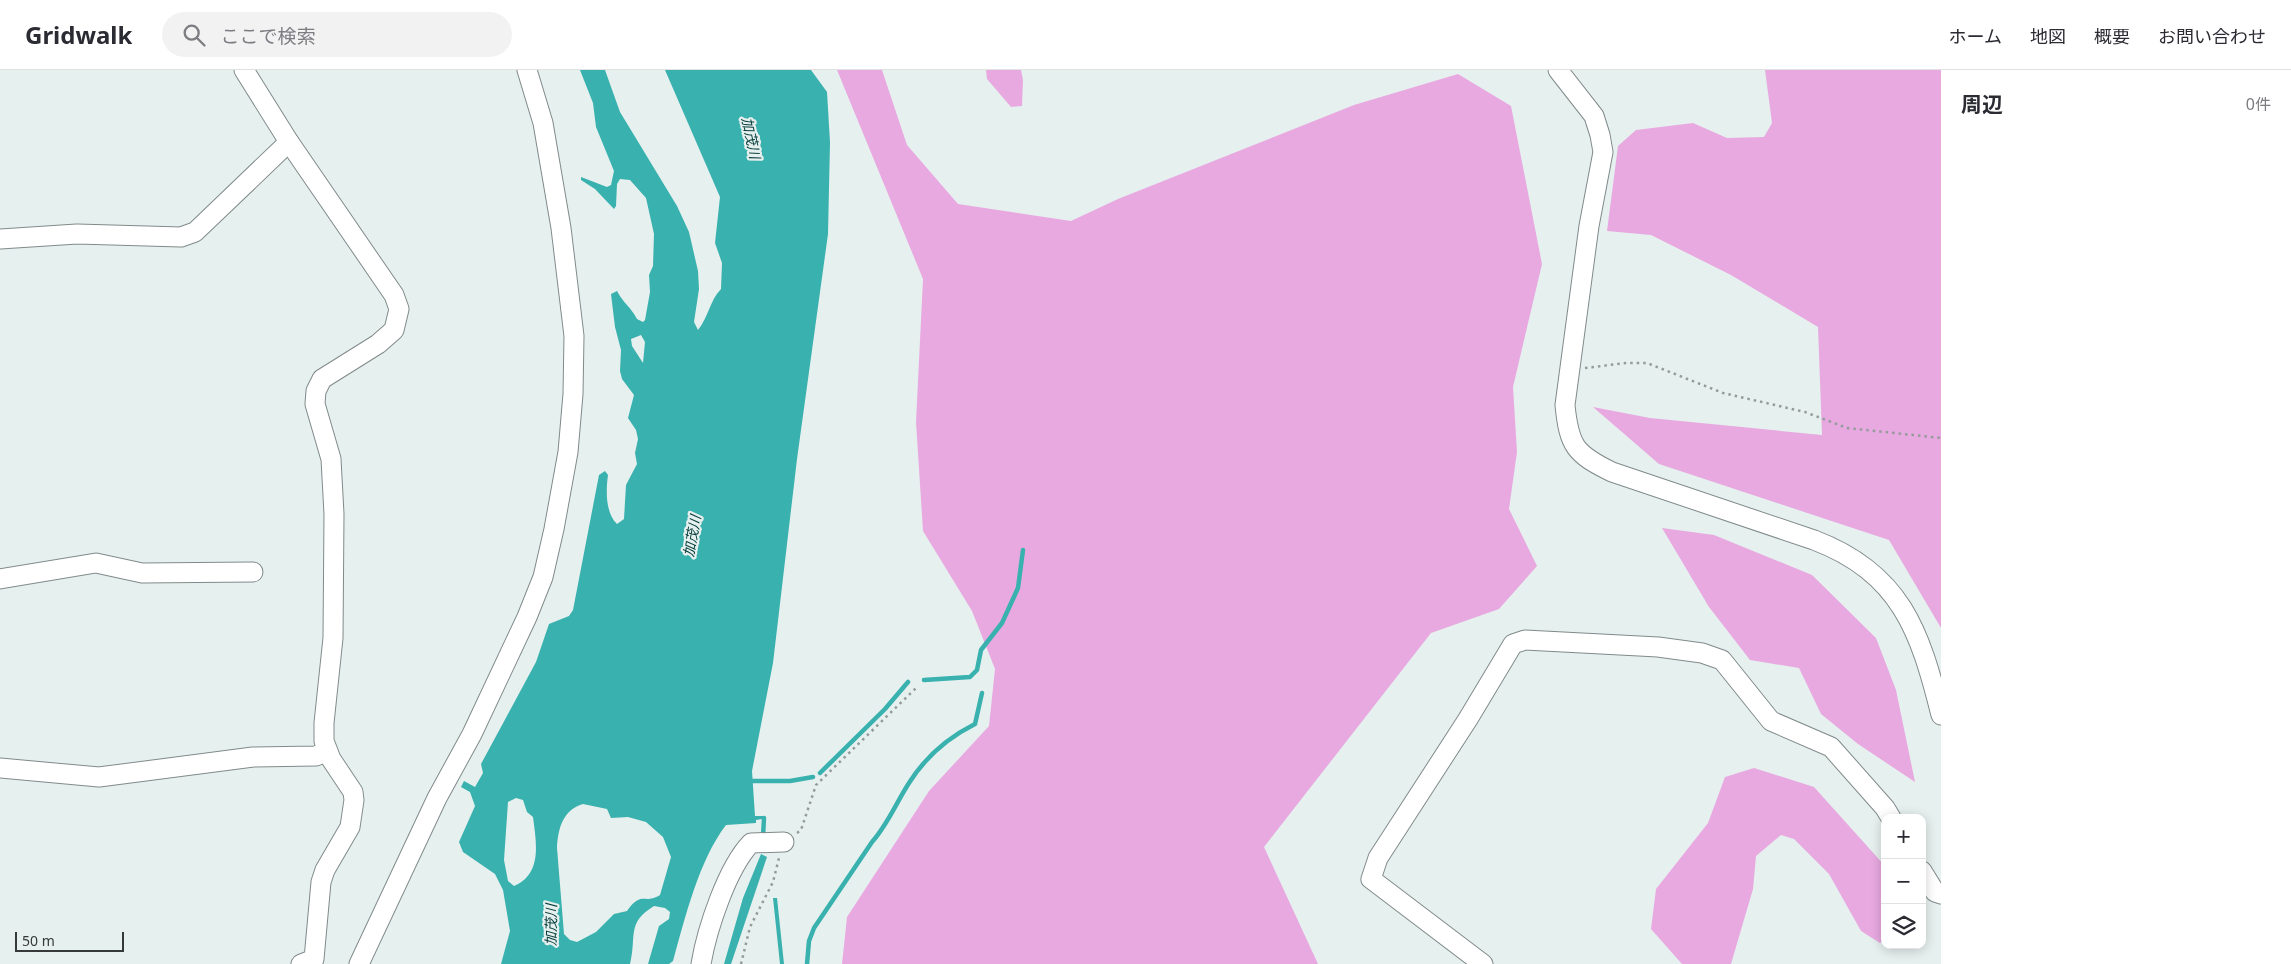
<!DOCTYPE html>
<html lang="ja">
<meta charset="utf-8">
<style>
:root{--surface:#fff;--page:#f2f2f3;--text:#2b2b33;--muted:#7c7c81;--line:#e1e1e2}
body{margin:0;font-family:"Noto Sans","Noto Sans JP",sans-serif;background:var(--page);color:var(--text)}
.controls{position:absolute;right:15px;bottom:15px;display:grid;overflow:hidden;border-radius:10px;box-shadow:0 2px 12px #0003}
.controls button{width:45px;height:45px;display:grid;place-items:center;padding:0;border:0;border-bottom:1px solid var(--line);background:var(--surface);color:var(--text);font:25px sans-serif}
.scale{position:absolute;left:15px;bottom:12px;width:109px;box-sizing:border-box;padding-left:5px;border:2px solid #353939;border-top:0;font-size:14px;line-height:18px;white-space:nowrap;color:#353939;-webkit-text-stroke:4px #e6f0ef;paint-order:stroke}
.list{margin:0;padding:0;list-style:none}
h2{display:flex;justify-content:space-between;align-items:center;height:65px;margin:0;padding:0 20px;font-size:21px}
h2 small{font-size:16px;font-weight:400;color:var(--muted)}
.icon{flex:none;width:28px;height:28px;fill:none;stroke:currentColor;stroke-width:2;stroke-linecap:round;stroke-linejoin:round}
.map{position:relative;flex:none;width:1941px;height:894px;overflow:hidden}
header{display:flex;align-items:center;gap:30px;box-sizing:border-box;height:70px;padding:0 25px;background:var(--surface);border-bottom:1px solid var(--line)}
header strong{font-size:24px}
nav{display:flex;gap:28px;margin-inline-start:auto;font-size:18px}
.search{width:350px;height:45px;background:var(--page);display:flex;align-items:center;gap:12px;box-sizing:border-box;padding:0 18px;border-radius:28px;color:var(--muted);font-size:19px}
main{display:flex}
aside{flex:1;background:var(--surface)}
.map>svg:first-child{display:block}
.green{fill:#e8a9e1}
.water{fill:#39b1ae;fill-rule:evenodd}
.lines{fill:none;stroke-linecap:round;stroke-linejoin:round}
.stream{stroke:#39b1ae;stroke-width:4.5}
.minor-casing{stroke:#818a8a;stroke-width:21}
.path{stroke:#949b9b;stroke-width:2.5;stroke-dasharray:2.5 4;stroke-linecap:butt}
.minor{stroke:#fff;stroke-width:19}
.labels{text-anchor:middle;stroke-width:4.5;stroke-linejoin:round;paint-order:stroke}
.water-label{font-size:14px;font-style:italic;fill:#043c3b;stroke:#e6f0ef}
</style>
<header>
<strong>Gridwalk</strong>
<div class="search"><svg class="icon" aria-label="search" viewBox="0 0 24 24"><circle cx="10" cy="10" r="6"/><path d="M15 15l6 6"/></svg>ここで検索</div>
<nav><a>ホーム</a><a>地図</a><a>概要</a><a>お問い合わせ</a></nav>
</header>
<main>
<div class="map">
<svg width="1941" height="894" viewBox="0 0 1941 894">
<rect width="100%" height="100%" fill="#e6f0ef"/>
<g class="green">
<polygon points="837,0 882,0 907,75 958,134 1071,151 1118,129 1354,35 1458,4 1511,36 1542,194 1513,317 1517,382 1509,439 1537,496 1499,539 1431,563 1264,777 1318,894 842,894 847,847 929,721 989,656 995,599 972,541 923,461 916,352 923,209"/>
<polygon points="986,0 1021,0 1023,10 1022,36 1011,37 987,9"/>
<polygon points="1765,0 1941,0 1941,558 1889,470 1659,394 1593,337 1650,348 1822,365 1818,257 1731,205 1651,165 1607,161 1618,76 1636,60 1693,53 1727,68 1764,67 1772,53"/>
<polygon points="1662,458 1714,465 1812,505 1876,568 1896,620 1915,712 1858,674 1821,644 1799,598 1750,590 1709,537"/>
<polygon points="1754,698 1814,717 1885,796 1885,869 1880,873 1861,861 1829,804 1794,769 1781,765 1756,786 1753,819 1731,894 1682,894 1651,859 1656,819 1708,753 1725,707"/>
</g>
<g class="water">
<path d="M 580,0 L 605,0 L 620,42 L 677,136 L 689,162 L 698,201 L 699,219 L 694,252 L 698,260 C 708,248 710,230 721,219 L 722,193 L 715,173 L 720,127 L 665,0 L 811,0 L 827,22 L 830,72 L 828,164 L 797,389 L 773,593 L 752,701 L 755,746 L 765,746 L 766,753 L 763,753 L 762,749 L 756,750 L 756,753 L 726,755 C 699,790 685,848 673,891 L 669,894 L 648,894 L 659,856 L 669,849 L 670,842 L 665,838 L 654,836 C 626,853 637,866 630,894 L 501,894 L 510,861 L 503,820 L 495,804 L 463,782 L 459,772 L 475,736 L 470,722 L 461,717 L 464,711 L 475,717 L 483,703 L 481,694 L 536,592 L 549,554 L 569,546 L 573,540 L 599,405 L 605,401 L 608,405 C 606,419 605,443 617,454 L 624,449 L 626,415 L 637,394 L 635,383 L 638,369 L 636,360 L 628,348 L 634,325 L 622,309 L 620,301 L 621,280 L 615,257 L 611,224 L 617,221 C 624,234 630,236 637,249 L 643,252 L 645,250 L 650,222 L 649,205 L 653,196 L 654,164 L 646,128 L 630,110 L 620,109 L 617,114 L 616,136 L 614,139 L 595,119 L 581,110 L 581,107 L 607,117 L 611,115 L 614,101 L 596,57 L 593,33 ZM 641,265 L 645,272 L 643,293 L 632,276 L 631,269 ZM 516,728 L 523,730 L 527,742 L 533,747 C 536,771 543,804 514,816 L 508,811 L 504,790 L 508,732 ZM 583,734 L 607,739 L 611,748 L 628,747 L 646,752 L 663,767 L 671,787 L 660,825 C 644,835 642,820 627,841 L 614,844 L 596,862 L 577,872 L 570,870 L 564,864 L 557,778 C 558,758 563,740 583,734 Z"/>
<polygon points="761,784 767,787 731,894 724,894 743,828"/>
<polygon points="773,828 777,828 784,894 780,894"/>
</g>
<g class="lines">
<g class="stream">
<polyline points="924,610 970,607 977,600 981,580 1002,553 1018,518 1023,480"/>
<polyline points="820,703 885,639 908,612"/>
<polyline points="747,711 790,711 813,707"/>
<polyline points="763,767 764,748"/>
<path d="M 807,894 L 809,871 L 814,858 L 872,772 C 888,754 896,733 909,713 C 926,686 947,668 975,654 L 982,623"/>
</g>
<g class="minor-casing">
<g id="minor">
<polyline points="244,0 289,72 394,225 399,239 394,260 378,274 322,309 316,321 315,334 331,389 334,444 333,568 324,653 324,671 331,689 353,722 354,730 350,757 325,800 321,812 314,889 301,894"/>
<path d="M 1558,0 L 1594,46 L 1600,65 L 1603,82 L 1589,156 L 1565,335 C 1569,376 1575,384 1612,402 L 1814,470 C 1901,503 1920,561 1941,645"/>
<polyline points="0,169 77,164 181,167 195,162 289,72"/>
<polyline points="0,509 96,493 142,503 253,502"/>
<polyline points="0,698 99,707 253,687 316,686 327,681"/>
<polyline points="1922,801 1935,822 1941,824"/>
<polyline points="359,894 437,728 472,664 527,547 543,507 554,459 568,382 573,324 574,266 561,158 543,53 527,0"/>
<path d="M 701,894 C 707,859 727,798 751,773 L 784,772"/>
<polyline points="1483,894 1371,809 1378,788 1468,649 1513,574 1525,570 1658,577 1702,583 1722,590 1771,651 1831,677 1885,738 1891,748"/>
</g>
</g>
<g class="path">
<polyline points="1585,298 1626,293 1647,293 1723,323 1805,342 1847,358 1941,368"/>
<polyline points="797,763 801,760 816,715 916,618"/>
<polyline points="741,894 750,857 773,812 779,788"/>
</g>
<use href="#minor" class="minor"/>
</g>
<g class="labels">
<g class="water-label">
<text transform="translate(751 68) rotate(78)" y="5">加茂川</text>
<text transform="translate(692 466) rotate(-80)" y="5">加茂川</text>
<text transform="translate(551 855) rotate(-89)" y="5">加茂川</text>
</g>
</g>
</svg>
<div class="controls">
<button>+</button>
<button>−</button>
<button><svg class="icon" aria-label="layers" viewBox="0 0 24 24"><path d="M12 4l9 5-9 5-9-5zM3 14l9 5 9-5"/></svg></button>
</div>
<div class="scale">50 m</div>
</div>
<aside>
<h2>周辺<small>0件</small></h2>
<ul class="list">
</ul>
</aside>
</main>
